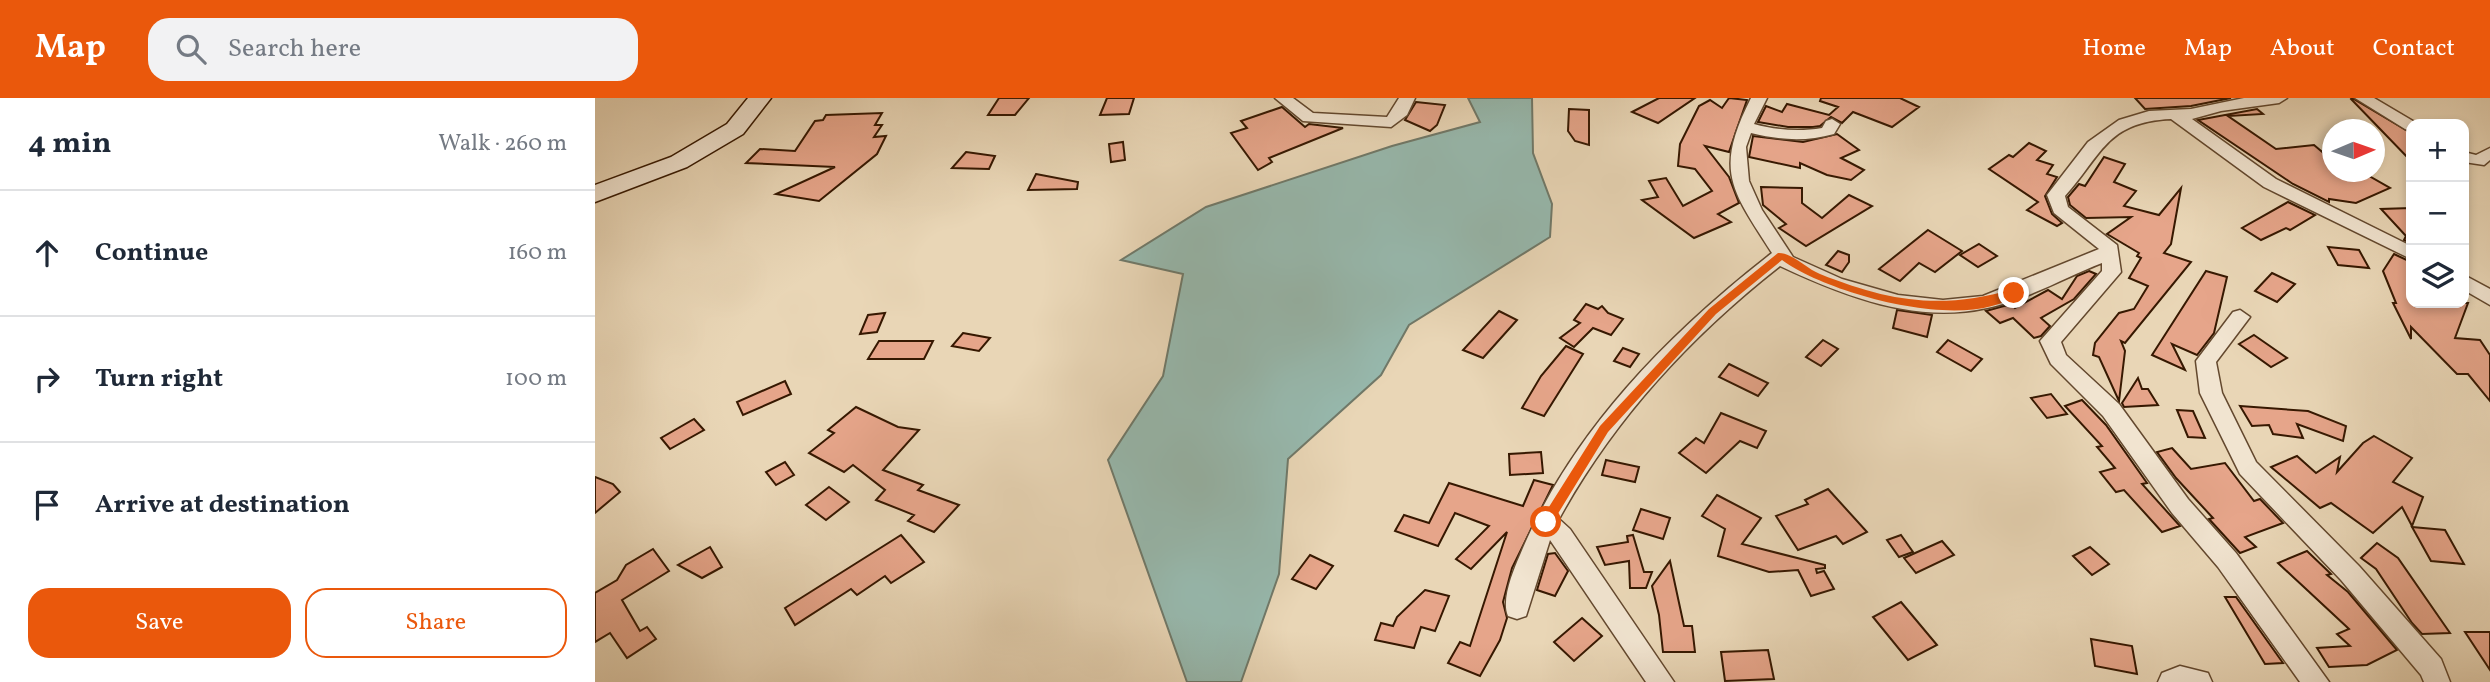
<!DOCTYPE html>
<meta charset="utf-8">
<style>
:root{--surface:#fff;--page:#f2f2f3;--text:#1f2937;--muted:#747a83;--line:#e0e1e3;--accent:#ea580c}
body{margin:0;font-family:Vollkorn,serif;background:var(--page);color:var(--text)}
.controls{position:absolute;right:21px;top:21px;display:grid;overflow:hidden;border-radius:14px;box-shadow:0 4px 10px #0003}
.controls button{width:63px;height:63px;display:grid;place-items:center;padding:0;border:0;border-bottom:2px solid var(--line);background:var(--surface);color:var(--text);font:35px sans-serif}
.compass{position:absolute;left:1727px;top:21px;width:63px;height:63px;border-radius:50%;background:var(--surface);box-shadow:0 4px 10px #0003;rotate:88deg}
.stop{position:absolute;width:21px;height:21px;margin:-16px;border:5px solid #ea580c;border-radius:50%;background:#fff}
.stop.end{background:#ea580c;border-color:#fff;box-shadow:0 2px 7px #0008}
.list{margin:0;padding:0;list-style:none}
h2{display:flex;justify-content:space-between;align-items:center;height:91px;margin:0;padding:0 28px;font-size:30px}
h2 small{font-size:23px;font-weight:400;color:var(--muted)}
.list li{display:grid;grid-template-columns:46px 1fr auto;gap:21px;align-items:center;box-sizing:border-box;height:126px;padding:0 28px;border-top:2px solid var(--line)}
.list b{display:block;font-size:26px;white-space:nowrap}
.list em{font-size:23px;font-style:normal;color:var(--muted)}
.actions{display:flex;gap:14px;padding:21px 28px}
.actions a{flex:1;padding:16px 0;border:2px solid var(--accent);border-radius:21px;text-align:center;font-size:24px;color:var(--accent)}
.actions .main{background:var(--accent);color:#fff}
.icon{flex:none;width:38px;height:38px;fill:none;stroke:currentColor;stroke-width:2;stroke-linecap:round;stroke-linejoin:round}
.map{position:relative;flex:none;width:1895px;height:584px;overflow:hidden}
header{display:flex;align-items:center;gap:42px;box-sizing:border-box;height:98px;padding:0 35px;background:var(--accent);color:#fff}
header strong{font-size:33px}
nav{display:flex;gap:38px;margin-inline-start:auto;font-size:24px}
.search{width:490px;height:63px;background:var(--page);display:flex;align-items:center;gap:18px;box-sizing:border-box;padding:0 24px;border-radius:21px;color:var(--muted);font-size:26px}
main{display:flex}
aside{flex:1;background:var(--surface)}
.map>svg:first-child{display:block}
.water{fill:#97b9ae;stroke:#707969;stroke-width:2}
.building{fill:#e6a58a;stroke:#361801;stroke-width:2}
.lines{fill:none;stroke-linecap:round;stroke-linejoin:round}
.street-casing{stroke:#63482e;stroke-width:3}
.secondary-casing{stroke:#361801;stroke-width:3}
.street{fill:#f1e4d0;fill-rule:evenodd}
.secondary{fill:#f1e4d0;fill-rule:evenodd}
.route{fill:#ea580c}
</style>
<header>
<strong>Map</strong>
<div class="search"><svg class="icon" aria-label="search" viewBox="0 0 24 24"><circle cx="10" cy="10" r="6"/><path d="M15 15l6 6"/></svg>Search here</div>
<nav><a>Home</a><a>Map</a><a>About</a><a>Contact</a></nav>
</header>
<main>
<aside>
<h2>4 min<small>Walk · 260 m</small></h2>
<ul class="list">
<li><svg class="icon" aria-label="ahead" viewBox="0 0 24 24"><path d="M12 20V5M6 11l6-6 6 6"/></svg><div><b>Continue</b></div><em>160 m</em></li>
<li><svg class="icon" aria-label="right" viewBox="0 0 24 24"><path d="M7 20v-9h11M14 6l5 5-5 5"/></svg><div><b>Turn right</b></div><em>100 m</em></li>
<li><svg class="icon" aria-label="arrive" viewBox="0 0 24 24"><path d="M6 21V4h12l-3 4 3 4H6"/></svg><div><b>Arrive at destination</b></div></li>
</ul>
<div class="actions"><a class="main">Save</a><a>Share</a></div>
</aside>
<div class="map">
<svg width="1895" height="584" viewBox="0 0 1895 584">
<rect width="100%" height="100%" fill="#e9d6b6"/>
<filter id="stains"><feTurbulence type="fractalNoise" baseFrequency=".00286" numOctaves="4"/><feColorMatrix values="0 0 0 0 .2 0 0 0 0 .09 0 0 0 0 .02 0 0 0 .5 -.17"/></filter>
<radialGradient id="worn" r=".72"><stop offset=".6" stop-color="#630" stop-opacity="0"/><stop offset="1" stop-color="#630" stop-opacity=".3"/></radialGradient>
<polygon class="water" points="873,0 937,0 938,55 957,106 955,139 814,227 786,277 693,361 684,476 646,584 592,584 513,362 568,278 588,176 526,162 611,109 797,48 885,24"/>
<g class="building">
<polygon points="404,0 434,0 420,17 393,17"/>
<polygon points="512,0 539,0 534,16 505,17"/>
<polygon points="1064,0 1100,0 1063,25 1037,14"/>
<polygon points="1134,0 1152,2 1134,54 1110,48 1134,79 1144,105 1123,116 1136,124 1099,140 1047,102 1063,99 1054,83 1071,80 1088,108 1117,93 1100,71 1083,68 1085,46 1104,8 1115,2 1127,10"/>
<polygon points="1226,0 1305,0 1324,9 1297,29 1258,14 1247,25 1236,19 1225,28 1218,29 1193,29 1163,24 1171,8 1187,14 1192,6 1234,17 1243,9 1225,3"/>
<polygon points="1540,0 1636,0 1596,8 1550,11"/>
<polygon points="1757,0 1816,35 1816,63 1756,1"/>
<polygon points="821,4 850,7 842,27 835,33 810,22"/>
<polygon points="687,9 710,29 714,26 748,30 674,60 677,64 663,72 636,35 652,30 646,23"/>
<polygon points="974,11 994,12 994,47 980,43 973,33"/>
<polygon points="1662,11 1668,16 1633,18 1681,51 1719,47 1738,63 1738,74 1767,74 1795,90 1761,105 1734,101 1734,104 1698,86 1603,22"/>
<polygon points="287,15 280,27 287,27 279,39 291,38 282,56 224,103 181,96 240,69 151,65 165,51 200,53 220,23 228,22 231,17"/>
<polygon points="1242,36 1264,52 1246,60 1269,72 1256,82 1232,77 1205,65 1205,70 1154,59 1158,38 1208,44"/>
<polygon points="528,44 530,62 516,64 514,46"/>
<polygon points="1434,45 1451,53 1442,62 1458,67 1452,76 1462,79 1450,98 1457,116 1467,125 1462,128 1432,112 1443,104 1394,71 1414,57 1418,59"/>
<polygon points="371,54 400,58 394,71 357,70"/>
<polygon points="1509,59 1530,66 1519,84 1541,93 1529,108 1564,117 1586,90 1576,146 1569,155 1596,164 1530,245 1526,243 1530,253 1524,303 1504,259 1498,257 1500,245 1524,215 1539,211 1553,188 1534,180 1546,160 1542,158 1544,155 1512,136 1536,119 1491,120 1475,107 1473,99 1484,86 1490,88"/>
<polygon points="441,76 483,84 482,91 433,92"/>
<polygon points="1166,89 1207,90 1207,105 1227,120 1254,97 1277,108 1211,148 1184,130 1191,126 1168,107"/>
<polygon points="1693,104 1720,117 1695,132 1691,130 1666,142 1647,130"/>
<polygon points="1816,110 1816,145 1809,142 1811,138 1786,111"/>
<polygon points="1333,132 1367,153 1340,174 1324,165 1305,183 1284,171"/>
<polygon points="1384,146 1402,158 1383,169 1365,157"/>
<polygon points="1733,149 1764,152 1774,170 1743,167"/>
<polygon points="1243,153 1254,157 1254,164 1247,174 1231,167"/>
<polygon points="1799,156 1816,164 1816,205 1873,205 1860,240 1885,242 1895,257 1895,303 1873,276 1862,276 1816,229 1816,241 1798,205 1801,205 1788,173"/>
<polygon points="1494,173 1501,176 1479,201 1446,220 1455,228 1446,238 1439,240 1418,220 1405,225 1391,213 1416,206 1420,210 1453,192 1467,201 1482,178"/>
<polygon points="1611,173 1632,179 1619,235 1602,257 1577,246 1590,272 1557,257"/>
<polygon points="1677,175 1700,186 1682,204 1660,193"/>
<polygon points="991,206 1003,211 1007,208 1013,215 1028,221 1016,237 998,230 979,249 965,240 985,225 979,222"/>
<polygon points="1302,212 1337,217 1332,239 1298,230"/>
<polygon points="904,213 922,222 888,260 868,252"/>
<polygon points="290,215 282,234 265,236 273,217"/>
<polygon points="368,235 395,240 384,253 357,248"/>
<polygon points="1659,237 1692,260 1676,269 1644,246"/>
<polygon points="1228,242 1243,251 1226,268 1211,259"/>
<polygon points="1353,242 1387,261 1376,273 1342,254"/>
<polygon points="284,243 338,243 329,261 273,261"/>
<polygon points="971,248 988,256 949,318 927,310 946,278"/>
<polygon points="1028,250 1044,256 1035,269 1019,263"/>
<polygon points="1134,266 1173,285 1163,298 1124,279"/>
<polygon points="1543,280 1547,291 1553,291 1563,307 1529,309 1527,305"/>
<polygon points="190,283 196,296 148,317 142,304"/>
<polygon points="1456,296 1472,316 1452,320 1436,300"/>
<polygon points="1487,302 1511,327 1552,385 1547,386 1585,428 1567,434 1529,392 1521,394 1505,374 1520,370 1502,349 1507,348 1470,308"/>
<polygon points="1645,308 1713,313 1751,328 1748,343 1702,326 1708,340 1678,336 1674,327 1657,328"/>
<polygon points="261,309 303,329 324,332 288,372 328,387 323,392 364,407 339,434 313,423 319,417 281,402 290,392 258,367 249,374 214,355 239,335 233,332"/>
<polygon points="1582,312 1598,313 1610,340 1593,339"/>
<polygon points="1126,315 1171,333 1162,350 1145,343 1111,375 1084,355 1101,340 1109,345"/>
<polygon points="99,321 109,332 75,351 66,340"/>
<polygon points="1779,338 1817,360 1798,384 1828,399 1817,428 1807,409 1778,435 1736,405 1725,410 1676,369 1702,358 1721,375 1745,359 1742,374 1768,345"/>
<polygon points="1577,350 1596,371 1630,365 1659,403 1665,401 1688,425 1650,439 1661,449 1645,455 1614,421 1618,420 1581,380 1562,354"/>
<polygon points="946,354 948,375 915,377 914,356"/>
<polygon points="1011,362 1044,369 1040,384 1007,377"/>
<polygon points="190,364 199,377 181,387 171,374"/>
<polygon points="0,379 18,386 25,394 0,415"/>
<polygon points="939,382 958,387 917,470 908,504 912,520 905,542 885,578 853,565 865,544 875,548 912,434 876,471 861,461 894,428 860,415 843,448 800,433 809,417 834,425 854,385 928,408"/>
<polygon points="234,389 254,404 231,422 211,407"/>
<polygon points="1233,391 1272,434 1248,446 1241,438 1203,452 1181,418 1213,406 1210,402"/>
<polygon points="1122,397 1166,420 1147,446 1230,467 1230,470 1221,471 1222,475 1229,473 1239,491 1216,498 1203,472 1174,474 1123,458 1130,431 1107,418"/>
<polygon points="1046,411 1075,420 1068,441 1038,432"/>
<polygon points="1817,429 1850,432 1869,466 1836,463"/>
<polygon points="306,437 329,464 296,485 290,478 262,497 256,491 200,527 190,510"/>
<polygon points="1038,437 1049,474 1057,474 1051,490 1035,490 1034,463 1010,467 1002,449 1033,444 1032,438"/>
<polygon points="1306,437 1318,454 1304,459 1292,442"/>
<polygon points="1347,443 1359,457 1321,475 1309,460"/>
<polygon points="1782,445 1803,460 1855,535 1827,536 1817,525 1781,471 1766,460"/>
<polygon points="115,449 127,469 107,480 83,467"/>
<polygon points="1495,449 1514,466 1497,477 1478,458"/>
<polygon points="58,451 74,473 27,502 45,533 52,529 61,541 32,560 15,535 0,544 0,495 22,482 31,467"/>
<polygon points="1712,453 1736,476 1732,477 1753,494 1802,552 1772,567 1734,569 1722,550 1755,548 1742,536 1754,531 1683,465"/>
<polygon points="960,455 973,473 960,498 942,492 953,456"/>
<polygon points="715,457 738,468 721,491 697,481"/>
<polygon points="1075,463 1089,528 1097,528 1100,554 1068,554 1064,517 1057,488"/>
<polygon points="830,492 854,498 840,533 826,529 819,550 780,542 786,525 798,528 802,519"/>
<polygon points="1630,499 1641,499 1688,565 1670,566"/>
<polygon points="1306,504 1342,547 1313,562 1278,519"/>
<polygon points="987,520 1007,538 979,563 959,544"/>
<polygon points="1870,534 1895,534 1895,572"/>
<polygon points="1496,541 1537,548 1542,576 1500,568"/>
<polygon points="1173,552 1179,581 1130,583 1126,554"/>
</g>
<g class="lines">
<g class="street-casing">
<g id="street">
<polygon points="680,0 698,0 718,15 792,19 804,0 820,0 812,17 796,29 708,23"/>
<path d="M 1156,0 L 1172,0 L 1159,26 C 1181,32 1204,34 1227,30 L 1231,23 L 1237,21 L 1245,26 L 1239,36 C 1210,44 1185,42 1156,35 L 1151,49 L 1154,83 L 1167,112 L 1198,159 L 1247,181 L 1303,197 L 1348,202 L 1388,198 L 1504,151 L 1459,115 L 1452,97 L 1493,44 L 1524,22 L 1554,13 L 1596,11 L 1649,0 L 1692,0 L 1684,5 L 1626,13 L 1597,21 L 1681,81 L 1816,148 L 1816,161 L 1669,89 L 1576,21 C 1511,24 1507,57 1470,98 L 1473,109 L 1522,147 L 1526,174 L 1466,244 L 1471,257 L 1524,306 L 1593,401 L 1641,455 L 1734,584 L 1705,584 L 1623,469 L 1577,415 L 1508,318 L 1456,266 L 1445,243 L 1507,173 L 1507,165 C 1471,179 1429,203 1392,210 C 1320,226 1249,198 1185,168 C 1097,237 1018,322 964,421 L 975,431 L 1079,584 L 1051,584 L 955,442 L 931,518 L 922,521 L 913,518 C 906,502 918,473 925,457 C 976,334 1073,236 1177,155 C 1136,91 1119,73 1156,0 Z"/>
<polygon points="1760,0 1779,0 1823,26 1816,26 1816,33 1810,31"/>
<polygon points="1895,50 1895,62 1889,67 1869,64 1869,54 1881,57"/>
<polygon points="1869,177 1895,191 1895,207 1869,192"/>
<polygon points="1645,212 1655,219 1621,264 1627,295 1661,364 1764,468 1846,561 1855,584 1829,584 1826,577 1746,482 1645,376 1605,295 1601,263 1638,214"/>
<polygon points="1585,568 1613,575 1617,584 1563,584 1567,575"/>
</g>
</g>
<g class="secondary-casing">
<polygon id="secondary" points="153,0 176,0 148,36 92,69 0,104 0,87 76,59 132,26"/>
</g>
<use href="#street" class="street"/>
<use href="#secondary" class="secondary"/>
</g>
<path class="route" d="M 1183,155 C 1196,154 1212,171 1225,176 C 1295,204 1347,212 1419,191 L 1424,195 C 1375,236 1233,196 1187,162 L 1121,216 L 1013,334 L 956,427 L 947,427 L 947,420 L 1005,328 L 1114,211 Z"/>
<rect width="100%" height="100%" filter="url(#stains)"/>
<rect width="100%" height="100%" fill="url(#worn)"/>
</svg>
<div class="controls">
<button>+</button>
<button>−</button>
<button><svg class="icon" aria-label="layers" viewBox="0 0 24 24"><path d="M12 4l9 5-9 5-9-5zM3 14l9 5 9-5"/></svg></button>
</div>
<svg class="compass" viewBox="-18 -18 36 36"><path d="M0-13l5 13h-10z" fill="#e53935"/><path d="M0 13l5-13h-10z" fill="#747a83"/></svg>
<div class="stop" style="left:951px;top:424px"></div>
<div class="stop end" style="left:1419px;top:195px"></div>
</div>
</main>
